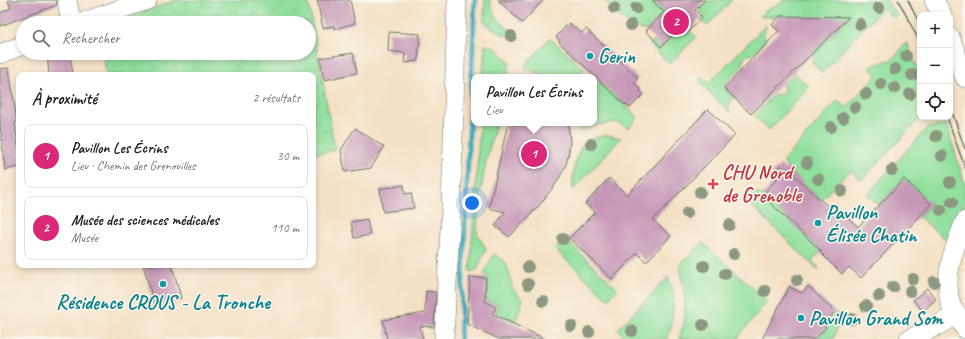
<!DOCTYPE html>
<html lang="fr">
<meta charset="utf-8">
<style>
:root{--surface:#fff;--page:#f2f2f2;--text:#222;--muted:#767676;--line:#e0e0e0;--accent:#db2777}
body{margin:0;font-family:Caveat,sans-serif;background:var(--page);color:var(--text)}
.controls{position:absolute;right:12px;top:12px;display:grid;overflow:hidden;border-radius:8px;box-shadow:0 2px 6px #0003}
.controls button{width:36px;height:36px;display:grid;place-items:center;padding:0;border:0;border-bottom:1px solid var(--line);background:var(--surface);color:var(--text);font:20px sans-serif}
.you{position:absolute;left:472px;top:203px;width:14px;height:14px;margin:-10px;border:3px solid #fff;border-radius:50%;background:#1a73e8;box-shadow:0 0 0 6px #1a73e833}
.badge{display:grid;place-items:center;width:26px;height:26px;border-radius:50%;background:var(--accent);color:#fff;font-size:13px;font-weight:700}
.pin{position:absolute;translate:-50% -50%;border:2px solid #fff;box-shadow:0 1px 4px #0006}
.popup{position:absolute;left:471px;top:74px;width:126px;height:52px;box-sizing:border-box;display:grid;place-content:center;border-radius:8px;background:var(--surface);filter:drop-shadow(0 1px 3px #0005);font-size:13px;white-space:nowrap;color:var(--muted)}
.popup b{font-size:15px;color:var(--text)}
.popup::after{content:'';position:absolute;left:50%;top:100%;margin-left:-8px;border:8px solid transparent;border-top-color:var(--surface)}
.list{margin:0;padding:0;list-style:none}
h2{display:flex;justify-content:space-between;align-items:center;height:52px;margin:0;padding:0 16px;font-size:17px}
h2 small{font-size:13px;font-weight:400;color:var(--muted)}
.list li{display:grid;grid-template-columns:26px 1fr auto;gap:12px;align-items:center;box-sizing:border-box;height:64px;margin:0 8px 8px;padding:0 8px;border:1px solid var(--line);border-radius:8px}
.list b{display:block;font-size:15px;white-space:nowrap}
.list p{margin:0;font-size:13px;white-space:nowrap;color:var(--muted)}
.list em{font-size:13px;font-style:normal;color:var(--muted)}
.icon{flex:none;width:22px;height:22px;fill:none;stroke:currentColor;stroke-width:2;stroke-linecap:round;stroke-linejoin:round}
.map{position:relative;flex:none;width:965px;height:339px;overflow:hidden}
.search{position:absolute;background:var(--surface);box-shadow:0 2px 6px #0003;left:16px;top:16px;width:300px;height:44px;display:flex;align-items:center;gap:10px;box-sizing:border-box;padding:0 14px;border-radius:22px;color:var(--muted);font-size:15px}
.panel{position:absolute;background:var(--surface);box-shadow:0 2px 6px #0003;left:16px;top:72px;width:300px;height:196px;border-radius:8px}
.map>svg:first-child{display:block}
.green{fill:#91e09f;stroke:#588e6a}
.park{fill:url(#park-crowns);stroke:#588e6a}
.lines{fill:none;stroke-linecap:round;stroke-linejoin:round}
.stream{stroke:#3daabc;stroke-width:5}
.building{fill:#c698b7}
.minor-casing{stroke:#6a7666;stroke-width:20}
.minor{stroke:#fff;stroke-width:19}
.tram{stroke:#1f3d34;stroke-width:1}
.tree{fill:#8c9880}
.culture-dot{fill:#0f9aa8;stroke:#fbf7ec;stroke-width:1.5}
.health-dot{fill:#e0444e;stroke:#fbf7ec;stroke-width:1.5}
.labels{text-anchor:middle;stroke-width:3;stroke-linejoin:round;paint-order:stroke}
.culture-label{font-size:20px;font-weight:bold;fill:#0d838f;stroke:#fbf7ec;text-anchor:start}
.health-label{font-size:20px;font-weight:bold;fill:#be3a42;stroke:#fbf7ec;text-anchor:start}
</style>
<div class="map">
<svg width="965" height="339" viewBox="0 0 965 339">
<defs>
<pattern id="park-crowns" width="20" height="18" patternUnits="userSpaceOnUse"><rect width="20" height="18" fill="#91e09f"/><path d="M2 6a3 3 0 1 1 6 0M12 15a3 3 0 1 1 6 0" fill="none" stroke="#7dc18a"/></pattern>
</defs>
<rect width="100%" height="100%" fill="#fbf7ec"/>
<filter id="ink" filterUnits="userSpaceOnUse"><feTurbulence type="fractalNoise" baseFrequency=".025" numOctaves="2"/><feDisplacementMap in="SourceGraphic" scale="8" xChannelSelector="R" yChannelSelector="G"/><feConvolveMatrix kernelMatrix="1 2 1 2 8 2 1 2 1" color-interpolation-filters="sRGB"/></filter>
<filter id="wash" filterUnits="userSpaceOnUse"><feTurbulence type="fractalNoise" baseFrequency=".012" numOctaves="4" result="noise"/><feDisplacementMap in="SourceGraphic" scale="16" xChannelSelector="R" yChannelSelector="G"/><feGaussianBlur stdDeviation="0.9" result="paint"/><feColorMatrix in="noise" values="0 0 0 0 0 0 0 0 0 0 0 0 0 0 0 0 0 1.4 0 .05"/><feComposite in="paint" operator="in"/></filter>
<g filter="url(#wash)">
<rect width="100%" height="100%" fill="#f4e0c4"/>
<g class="green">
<path d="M 485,0 L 490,0 C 494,20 501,22 515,35 L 513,39 L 492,28 L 484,21 Z"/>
<polygon points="603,0 659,0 660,2 657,5 664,12 646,31 629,25"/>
<polygon points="709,0 732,0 707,26 701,20 705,16 699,10"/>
<path d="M 784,0 L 886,0 L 897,15 L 894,18 L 883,8 L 822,73 L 812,62 L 814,52 L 848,18 L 760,16 C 766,8 777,7 784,0 Z"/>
<path d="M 766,25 L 764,35 L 766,40 L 752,55 L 746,55 L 743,59 L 743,65 L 723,86 L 734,98 C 730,103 727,106 730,113 L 700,83 L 701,76 L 709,83 Z"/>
<polygon points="680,29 687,34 690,31 696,37 670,64 650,45 653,41 661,48"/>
<polygon points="550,38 584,69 576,77 545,77 540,74 524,67"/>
<polygon points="907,42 920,76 921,117 862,180 850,170 821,200 787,168 783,161 838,100 846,108 877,75 869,67 893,59"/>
<polygon points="485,45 490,47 492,45 510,62 507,77 483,77"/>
<polygon points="795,73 809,87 769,130 754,116 773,95 782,94 784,90 783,85"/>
<polygon points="598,81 638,117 629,128 616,122 598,125 580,131 575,123 594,123 594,84"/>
<polygon points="480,123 496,123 486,161 479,202 477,234 486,249 476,272 470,271"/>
<polygon points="946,124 965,185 965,202 948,241 919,217 931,204 904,179 879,205 867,195 927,128"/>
<path d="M 606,135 L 621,138 L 573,190 C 572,178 575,151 585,143 C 590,139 600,137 606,135 Z"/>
<polygon points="751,192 762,195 821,251 812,261 819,268 817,269 749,203 747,196"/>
<polygon points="565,239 618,289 608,299 555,249"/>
<polygon points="703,243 767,301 737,339 679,339 685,319 685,301 680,264"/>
<polygon points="494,254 505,262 509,272 512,288 523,300 515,322 496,313 498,305 486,300 488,278 484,274"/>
<path d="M 668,277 C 669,282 673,287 673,292 C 675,301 671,332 667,339 L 626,339 L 618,329 Z"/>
<path d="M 837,312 C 842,321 836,331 833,339 L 817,339 L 828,327 L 826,325 Z"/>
</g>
<polygon class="park" points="176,0 308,0 335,150 313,154 313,75 107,75 102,53 309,53 309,23 113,23"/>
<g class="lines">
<polyline class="stream" points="460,339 475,0"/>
</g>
<g id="blocks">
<g class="building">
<polygon points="8,0 56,0 57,5 0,26 0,13 11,8"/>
<polygon points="317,0 350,0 355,23 334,29 334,26 323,28"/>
<polygon points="498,0 543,0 522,23"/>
<polygon points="652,0 705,0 695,10 702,17 687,33 680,27 661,47 646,31 664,12"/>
<polygon points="780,16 849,17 751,114 724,88 779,31 772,25"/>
<polygon points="569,23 582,33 586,29 638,78 634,83 641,90 640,91 644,94 630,108 626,104 625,105 559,42 560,41 556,37"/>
<polygon points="389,32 420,34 418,61 404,63 405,53 388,51"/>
<polygon points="47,53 70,53 73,75 49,75"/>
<polygon points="353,53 357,73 324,80 320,58"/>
<polygon points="9,68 17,122 15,123 19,153 19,167 5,170 0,124 0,69"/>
<polygon points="708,109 735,135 653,220 671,236 646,262 637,253 612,279 569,238 595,212 585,204 609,178 627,195"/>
<polygon points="509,123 568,123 570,142 568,157 565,167 557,182 538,207 509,237 495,226 505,212 489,208 507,127 508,127"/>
<polygon points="355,128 384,147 371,168 345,172 341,150"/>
<polygon points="780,165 786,170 787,168 840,218 844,214 858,227 904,179 931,204 861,278 849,267 842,274 820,252 821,251 762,195 777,179 771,174"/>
<polygon points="404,185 405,194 411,193 414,208 383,212 380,189"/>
<polygon points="367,219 370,235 354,238 351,222"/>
<polygon points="143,265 172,265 181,298 155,306"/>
<polygon points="470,277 486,278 485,301 496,307 493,314 545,339 499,339 467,324"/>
<polygon points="808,286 835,312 823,325 826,327 815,339 762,339 789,287 802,293"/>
<polygon points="927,288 936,299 923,311 913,300"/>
<polygon points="426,291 436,292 434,327 420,326 423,339 387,339 383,320 425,313"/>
</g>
</g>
</g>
<g filter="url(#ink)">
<use href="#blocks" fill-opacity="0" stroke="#6a7666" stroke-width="1"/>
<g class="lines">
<g class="minor-casing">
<g id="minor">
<polyline points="67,0 71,23"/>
<polyline points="934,0 942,15"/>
<polyline points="81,23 147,0"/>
<polyline points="950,37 965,78"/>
<polyline points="0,54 23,45"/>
<path d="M 965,221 C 955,246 942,277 951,305 C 954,313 961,321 965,329"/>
<polyline points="444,339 451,209 457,0"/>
<polyline points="909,339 937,326 957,314"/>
</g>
</g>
<use href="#minor" class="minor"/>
<g class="tram">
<polyline points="898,0 905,13 920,43"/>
<polyline points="908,0 920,25"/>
<polyline points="950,106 965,149"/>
<polyline points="947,117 965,168"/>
</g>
</g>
<g class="tree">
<circle cx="614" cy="8" r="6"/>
<circle cx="636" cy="8" r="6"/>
<circle cx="879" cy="8" r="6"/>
<circle cx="860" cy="24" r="6"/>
<circle cx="631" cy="25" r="6"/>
<circle cx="511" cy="36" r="6"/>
<circle cx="906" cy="56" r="6"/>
<circle cx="895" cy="69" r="6"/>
<circle cx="912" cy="75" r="6"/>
<circle cx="881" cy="84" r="6"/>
<circle cx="895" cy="88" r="6"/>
<circle cx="866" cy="94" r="6"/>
<circle cx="910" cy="94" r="6"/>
<circle cx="855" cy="107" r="6"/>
<circle cx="843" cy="118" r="6"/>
<circle cx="831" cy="127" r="6"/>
<circle cx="936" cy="136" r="6"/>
<circle cx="591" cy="144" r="6"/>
<circle cx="942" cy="156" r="6"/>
<circle cx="807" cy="163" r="6"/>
<circle cx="892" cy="170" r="6"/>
<circle cx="818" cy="179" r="6"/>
<circle cx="950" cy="182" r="6"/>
<circle cx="842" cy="191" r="6"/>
<circle cx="700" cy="192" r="6"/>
<circle cx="952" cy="202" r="6"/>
<circle cx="941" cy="210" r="6"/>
<circle cx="687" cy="213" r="6"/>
<circle cx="729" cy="225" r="6"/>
<circle cx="563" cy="239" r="6"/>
<circle cx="734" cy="254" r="6"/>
<circle cx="704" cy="266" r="6"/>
<circle cx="528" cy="267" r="6"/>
<circle cx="725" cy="274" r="6"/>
<circle cx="913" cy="279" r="6"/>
<circle cx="797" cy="280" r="6"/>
<circle cx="934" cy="282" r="6"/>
<circle cx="528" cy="284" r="6"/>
<circle cx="893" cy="287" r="6"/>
<circle cx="765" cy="291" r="6"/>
<circle cx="910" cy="291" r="6"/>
<circle cx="879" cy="296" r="6"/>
<circle cx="543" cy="301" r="6"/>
<circle cx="866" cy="306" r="6"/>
<circle cx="852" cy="319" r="6"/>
<circle cx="703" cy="325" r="6"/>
<circle cx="571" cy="326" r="6"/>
<circle cx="632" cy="331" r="6"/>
<circle cx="589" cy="332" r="6"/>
</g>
</g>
<g class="culture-dot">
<circle cx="590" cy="56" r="4"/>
<circle cx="818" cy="223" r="4"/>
<circle cx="163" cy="284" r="4"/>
<circle cx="801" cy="318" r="4"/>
</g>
<path class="health-dot" d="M711 178h4v4h4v4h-4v4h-4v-4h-4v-4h4z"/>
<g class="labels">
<g class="culture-label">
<text x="598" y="63">Gerin</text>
<text x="826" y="219">Pavillon<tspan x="826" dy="23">Élisée Chatin</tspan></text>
<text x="163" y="309" text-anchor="middle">Résidence CROUS - La Tronche</text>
<text x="809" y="325">Pavillon Grand Som</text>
</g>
<g class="health-label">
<text x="722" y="179">CHU Nord<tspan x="722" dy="23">de Grenoble</tspan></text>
</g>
</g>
</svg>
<div class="controls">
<button>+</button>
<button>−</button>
<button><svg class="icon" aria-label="locate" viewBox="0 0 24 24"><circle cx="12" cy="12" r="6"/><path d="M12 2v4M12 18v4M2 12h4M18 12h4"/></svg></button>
</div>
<div class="you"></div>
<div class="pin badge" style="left:534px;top:154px">1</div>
<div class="popup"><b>Pavillon Les Écrins</b>Lieu</div>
<div class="pin badge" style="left:676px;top:22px">2</div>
<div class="search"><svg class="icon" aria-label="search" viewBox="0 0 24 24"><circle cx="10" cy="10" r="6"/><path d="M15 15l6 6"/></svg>Rechercher</div>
<section class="panel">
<h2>À proximité<small>2 résultats</small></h2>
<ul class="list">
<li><span class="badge">1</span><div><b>Pavillon Les Écrins</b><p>Lieu · Chemin des Grenouilles</p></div><em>30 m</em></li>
<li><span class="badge">2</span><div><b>Musée des sciences médicales</b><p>Musée</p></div><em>110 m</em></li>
</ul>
</section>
</div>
